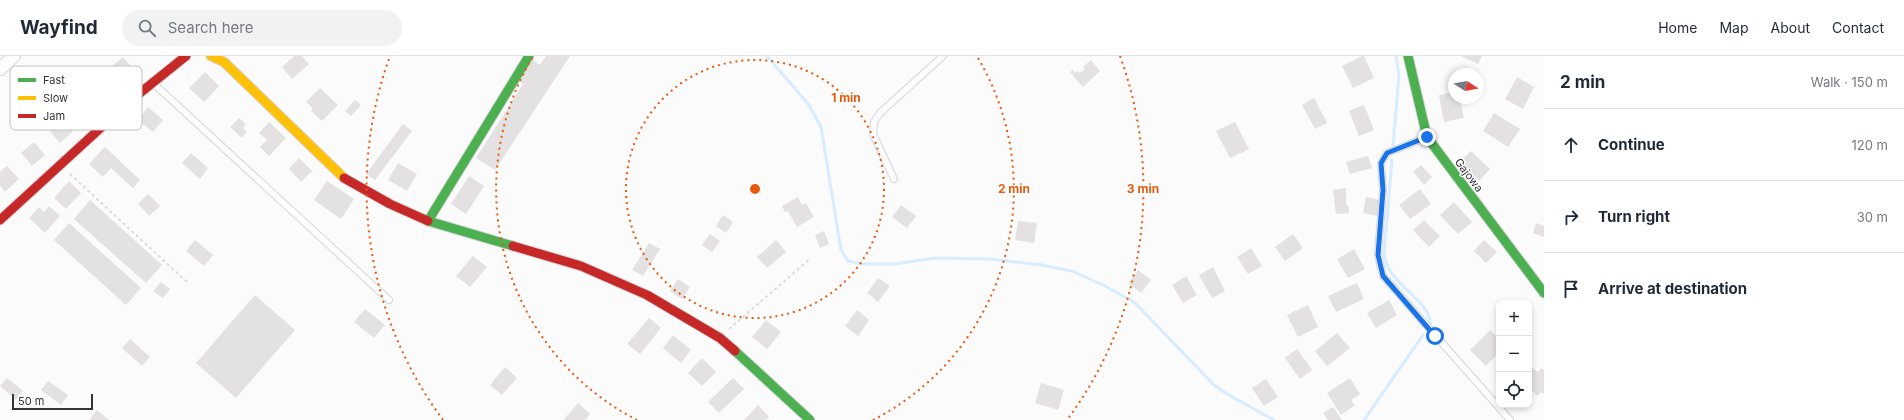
<!DOCTYPE html>
<meta charset="utf-8">
<style>
:root{--surface:#fff;--page:#f2f2f3;--text:#1f2937;--muted:#747a83;--line:#e0e1e3}
body{margin:0;font-family:Inter,sans-serif;background:var(--page);color:var(--text)}
.controls{position:absolute;right:12px;bottom:12px;display:grid;overflow:hidden;border-radius:8px;box-shadow:0 2px 6px #0003}
.controls button{width:36px;height:36px;display:grid;place-items:center;padding:0;border:0;border-bottom:1px solid var(--line);background:var(--surface);color:var(--text);font:20px sans-serif}
.compass{position:absolute;left:1448px;top:12px;width:36px;height:36px;border-radius:50%;background:var(--surface);box-shadow:0 2px 6px #0003;rotate:101deg}
.scale{position:absolute;left:12px;bottom:10px;width:81px;box-sizing:border-box;padding-left:4px;border:2px solid #333438;border-top:0;font-size:11px;line-height:14px;white-space:nowrap;color:#333438;-webkit-text-stroke:3px #fff;paint-order:stroke}
.stop{position:absolute;width:12px;height:12px;margin:-9px;border:3px solid #1a73e8;border-radius:50%;background:#fff}
.stop.end{background:#1a73e8;border-color:#fff;box-shadow:0 1px 4px #0008}
.list{margin:0;padding:0;list-style:none}
h2{display:flex;justify-content:space-between;align-items:center;height:52px;margin:0;padding:0 16px;font-size:17px}
h2 small{font-size:13px;font-weight:400;color:var(--muted)}
.list li{display:grid;grid-template-columns:26px 1fr auto;gap:12px;align-items:center;box-sizing:border-box;height:72px;padding:0 16px;border-top:1px solid var(--line)}
.list b{display:block;font-size:15px;white-space:nowrap}
.list em{font-size:13px;font-style:normal;color:var(--muted)}
.icon{flex:none;width:22px;height:22px;fill:none;stroke:currentColor;stroke-width:2;stroke-linecap:round;stroke-linejoin:round}
.map{position:relative;flex:none;width:1544px;height:364px;overflow:hidden}
header{display:flex;align-items:center;gap:24px;box-sizing:border-box;height:56px;padding:0 20px;background:var(--surface);border-bottom:1px solid var(--line)}
header strong{font-size:19px}
nav{display:flex;gap:22px;margin-inline-start:auto;font-size:14px}
.search{width:280px;height:36px;background:var(--page);display:flex;align-items:center;gap:10px;box-sizing:border-box;padding:0 14px;border-radius:22px;color:var(--muted);font-size:15px}
main{display:flex}
aside{flex:1;background:var(--surface)}
.map>svg:first-child{display:block}
.lines{fill:none;stroke-linecap:round;stroke-linejoin:round}
.stream{stroke:#d7ecfe;stroke-width:3}
.building{fill:#e3e1e1}
.lane-casing{stroke:#d5d6d8;stroke-width:8}
.street-casing{stroke:#d5d6d8;stroke-width:14}
.fast-casing{stroke:#d5d6d8;stroke-width:11}
.slow-casing{stroke:#d5d6d8;stroke-width:11}
.jam-casing{stroke:#d5d6d8;stroke-width:11}
.path{stroke:#dcdcdc;stroke-width:2;stroke-dasharray:3 3;stroke-linecap:butt}
.lane{stroke:#fefeff;stroke-width:6}
.street{stroke:#fefeff;stroke-width:12}
.fast{stroke:#4caf50;stroke-width:9}
.slow{stroke:#ffc107;stroke-width:9}
.jam{stroke:#c62828;stroke-width:9}
.route{stroke:#1a73e8;stroke-width:5}
.ring{fill:none;stroke:#e8590c;stroke-width:2;stroke-dasharray:2 4}
.labels{text-anchor:middle;stroke-width:3;stroke-linejoin:round;paint-order:stroke}
.street-label{font-size:11px;fill:#333438;stroke:#fff}
.key{fill:#fff;stroke:#c2c2c3;stroke-width:1}
.key-label{font-size:11px;fill:#333438}
.centre{fill:#e8590c;stroke:#fff;stroke-width:2}
.ring-label{font-size:12px;text-anchor:middle;font-weight:bold;fill:#e8590c;stroke:#fff;stroke-width:3;stroke-linejoin:round;paint-order:stroke}
</style>
<header>
<strong>Wayfind</strong>
<div class="search"><svg class="icon" aria-label="search" viewBox="0 0 24 24"><circle cx="10" cy="10" r="6"/><path d="M15 15l6 6"/></svg>Search here</div>
<nav><a>Home</a><a>Map</a><a>About</a><a>Contact</a></nav>
</header>
<main>
<div class="map">
<svg width="1544" height="364" viewBox="0 0 1544 364">
<rect width="100%" height="100%" fill="#fbfbfc"/>
<g class="lines">
<g class="stream">
<polyline points="767,0 809,49 821,71 841,194 848,205 862,208 895,208 935,202 989,203 1042,209 1072,215 1103,229 1134,246 1214,329 1227,338 1274,364"/>
<polyline points="1393,89 1399,20 1396,0"/>
<path d="M 1392,104 L 1384,198 C 1388,230 1431,243 1430,268"/>
<polyline points="1364,364 1423,279"/>
</g>
</g>
<g class="building">
<polygon points="294,0 302,0 309,8 292,23 282,11"/>
<polygon points="546,0 570,0 495,114 476,102 523,28 516,23 530,2 540,9"/>
<polygon points="1362,0 1364,0 1374,22 1353,32 1342,10"/>
<polygon points="1461,0 1482,0 1478,8"/>
<polygon points="123,1 135,15 119,29 112,21 117,16 112,10"/>
<polygon points="1091,4 1100,15 1083,31 1070,16 1073,14 1075,17 1077,15 1080,17 1085,13 1083,11"/>
<polygon points="205,16 219,30 204,46 189,32"/>
<polygon points="1517,21 1534,31 1523,53 1505,43"/>
<polygon points="320,32 338,49 322,65 311,55 313,52 306,46"/>
<polygon points="1454,36 1454,42 1460,42 1464,62 1444,66 1439,39"/>
<polygon points="1314,42 1327,67 1315,73 1302,49"/>
<polygon points="355,44 361,49 351,60 345,55"/>
<polygon points="1364,49 1374,74 1359,80 1349,55"/>
<polygon points="148,51 163,64 153,76 138,64"/>
<polygon points="1494,57 1520,73 1508,91 1483,75"/>
<polygon points="62,61 74,74 60,87 48,73"/>
<polygon points="239,62 246,68 243,72 247,76 242,82 230,71"/>
<polygon points="269,66 286,82 269,100 260,91 267,84 259,77"/>
<polygon points="1235,66 1249,93 1230,102 1216,75"/>
<polygon points="403,68 412,75 375,124 366,118"/>
<polygon points="34,86 45,99 32,110 21,97"/>
<polygon points="105,91 140,124 133,132 111,112 103,121 89,108"/>
<polygon points="1471,95 1490,113 1479,125 1460,106"/>
<polygon points="191,97 208,112 200,123 182,107"/>
<polygon points="1368,100 1372,112 1350,118 1346,106"/>
<polygon points="299,102 312,115 301,126 289,113"/>
<polygon points="398,107 417,118 407,135 388,124"/>
<polygon points="1421,109 1432,121 1424,129 1413,116"/>
<polygon points="7,110 19,123 5,136 0,130 0,116"/>
<polygon points="469,120 484,130 466,158 451,148"/>
<polygon points="69,125 81,137 66,153 54,142"/>
<polygon points="327,125 354,143 341,163 314,144"/>
<polygon points="1346,132 1346,149 1348,149 1349,157 1336,158 1333,134"/>
<polygon points="1420,133 1431,148 1410,163 1399,149"/>
<polygon points="148,138 160,150 149,160 138,148"/>
<polygon points="798,141 802,149 806,147 814,161 797,171 788,155 785,156 782,150"/>
<polygon points="1366,141 1380,144 1377,160 1363,157"/>
<polygon points="90,144 162,209 146,227 74,163"/>
<polygon points="1454,146 1472,166 1458,178 1440,159"/>
<polygon points="901,149 916,160 907,172 892,161"/>
<polygon points="49,150 60,160 45,177 29,162 39,151 44,156"/>
<polygon points="723,159 733,166 726,177 716,170"/>
<polygon points="1424,164 1440,180 1429,191 1413,174"/>
<polygon points="1018,165 1037,167 1034,187 1015,184"/>
<polygon points="69,167 141,232 126,249 54,184"/>
<polygon points="1536,167 1544,170 1544,181 1533,177"/>
<polygon points="824,175 829,188 820,192 815,179"/>
<polygon points="710,178 720,185 712,196 702,189"/>
<polygon points="1293,178 1303,192 1285,205 1275,191"/>
<polygon points="195,184 213,199 204,210 186,195"/>
<polygon points="776,184 786,196 767,212 757,201"/>
<polygon points="1484,184 1497,196 1486,207 1474,195"/>
<polygon points="649,187 660,193 643,220 632,214"/>
<polygon points="1251,192 1262,210 1248,218 1237,201"/>
<polygon points="1354,193 1365,213 1348,222 1337,203"/>
<polygon points="473,200 487,211 470,231 456,220"/>
<polygon points="1213,211 1225,235 1212,242 1199,219"/>
<polygon points="1138,214 1151,224 1141,237 1128,227"/>
<polygon points="1186,220 1197,239 1183,247 1172,229"/>
<polygon points="878,222 890,230 878,246 867,237"/>
<polygon points="678,223 690,231 682,243 670,235"/>
<polygon points="161,226 170,233 163,242 153,235"/>
<polygon points="1357,227 1364,243 1336,256 1328,240"/>
<polygon points="255,239 295,274 236,342 196,307"/>
<polygon points="1389,244 1397,259 1376,272 1367,257"/>
<polygon points="1308,249 1318,271 1298,281 1287,259"/>
<polygon points="365,253 385,269 374,282 354,266"/>
<polygon points="857,254 869,264 858,280 845,270"/>
<polygon points="649,262 661,272 640,298 627,288"/>
<polygon points="766,264 781,276 767,293 752,281"/>
<polygon points="1490,274 1499,283 1499,296 1486,310 1470,294"/>
<polygon points="1337,277 1350,292 1327,310 1315,295"/>
<polygon points="673,279 691,294 681,307 663,292"/>
<polygon points="130,283 150,301 142,310 122,292"/>
<polygon points="1297,293 1312,314 1300,323 1285,302"/>
<polygon points="702,302 716,316 702,330 688,317"/>
<polygon points="505,311 517,322 502,339 490,329"/>
<polygon points="1532,311 1537,316 1542,312 1544,314 1544,338 1542,336 1537,340 1529,331 1529,313"/>
<polygon points="7,322 23,335 16,344 0,330"/>
<polygon points="733,322 744,333 719,357 708,346"/>
<polygon points="1350,322 1360,338 1351,344 1355,349 1341,359 1327,337"/>
<polygon points="1266,323 1278,341 1264,350 1252,332"/>
<polygon points="48,325 68,339 61,349 41,334"/>
<polygon points="1041,327 1064,334 1058,354 1035,347"/>
<polygon points="578,347 590,358 585,364 565,364 564,363"/>
<polygon points="758,349 769,361 766,364 744,364"/>
<polygon points="1333,351 1342,364 1328,364 1323,357"/>
<polygon points="97,354 109,364 89,364"/>
</g>
<g class="lines">
<g class="lane-casing">
<g id="lane">
<polyline points="153,27 389,244"/>
<polyline points="1427,81 1387,97 1381,107 1383,134 1378,199 1383,220 1510,364"/>
<polyline points="894,123 873,78 874,66 880,57 943,0"/>
</g>
</g>
<g class="street-casing">
<polyline id="street" points="0,13 14,0"/>
</g>
<g class="fast-casing">
<g id="fast">
<polyline points="1408,0 1427,81 1544,237"/>
<polyline points="513,190 428,165 529,0"/>
<polyline points="735,295 810,364"/>
</g>
</g>
<g class="slow-casing">
<polyline id="slow" points="211,0 224,6 344,122"/>
</g>
<g class="jam-casing">
<g id="jam">
<polyline points="344,122 390,148 428,165"/>
<polyline points="0,164 130,45 186,0"/>
<polyline points="513,190 581,210 647,239 720,282 735,295"/>
</g>
</g>
<g class="path">
<polyline points="70,118 188,227"/>
<polyline points="729,273 810,203"/>
</g>
<use href="#lane" class="lane"/>
<use href="#street" class="street"/>
<use href="#fast" class="fast"/>
<use href="#slow" class="slow"/>
<use href="#jam" class="jam"/>
</g>
<g class="lines">
<polyline class="route" points="1427,81 1387,97 1381,107 1383,134 1378,199 1383,220 1435,280"/>
</g>
<g class="ring">
<circle cx="755" cy="133" r="129"/>
<path d="M637 364A259 259 0 0 1 532 2M978 2A259 259 0 0 1 873 364"/>
<path d="M443 364A388 388 0 0 1 390 0M1120 0A388 388 0 0 1 1067 364"/>
</g>
<g class="labels">
<g class="street-label">
<text transform="translate(1469 119) rotate(53)" y="4">Gajowa</text>
</g>
</g>
<rect x="10" y="10" width="132" height="64" rx="6" class="key"/>
<rect x="18" y="22" width="18" height="4" fill="#4caf50"/>
<rect x="18" y="40" width="18" height="4" fill="#ffc107"/>
<rect x="18" y="58" width="18" height="4" fill="#c62828"/>
<g class="key-label">
<text x="43" y="28">Fast</text>
<text x="43" y="46">Slow</text>
<text x="43" y="64">Jam</text>
</g>
<circle cx="755" cy="133" r="6" class="centre"/>
<g class="ring-label">
<text x="846" y="46">1 min</text>
<text x="1014" y="137">2 min</text>
<text x="1143" y="137">3 min</text>
</g>
</svg>
<div class="controls">
<button>+</button>
<button>−</button>
<button><svg class="icon" aria-label="locate" viewBox="0 0 24 24"><circle cx="12" cy="12" r="6"/><path d="M12 2v4M12 18v4M2 12h4M18 12h4"/></svg></button>
</div>
<svg class="compass" viewBox="-18 -18 36 36"><path d="M0-13l5 13h-10z" fill="#e53935"/><path d="M0 13l5-13h-10z" fill="#747a83"/></svg>
<div class="scale">50 m</div>
<div class="stop" style="left:1435px;top:280px"></div>
<div class="stop end" style="left:1427px;top:81px"></div>
</div>
<aside>
<h2>2 min<small>Walk · 150 m</small></h2>
<ul class="list">
<li><svg class="icon" aria-label="ahead" viewBox="0 0 24 24"><path d="M12 20V5M6 11l6-6 6 6"/></svg><div><b>Continue</b></div><em>120 m</em></li>
<li><svg class="icon" aria-label="right" viewBox="0 0 24 24"><path d="M7 20v-9h11M14 6l5 5-5 5"/></svg><div><b>Turn right</b></div><em>30 m</em></li>
<li><svg class="icon" aria-label="arrive" viewBox="0 0 24 24"><path d="M6 21V4h12l-3 4 3 4H6"/></svg><div><b>Arrive at destination</b></div></li>
</ul>
</aside>
</main>
